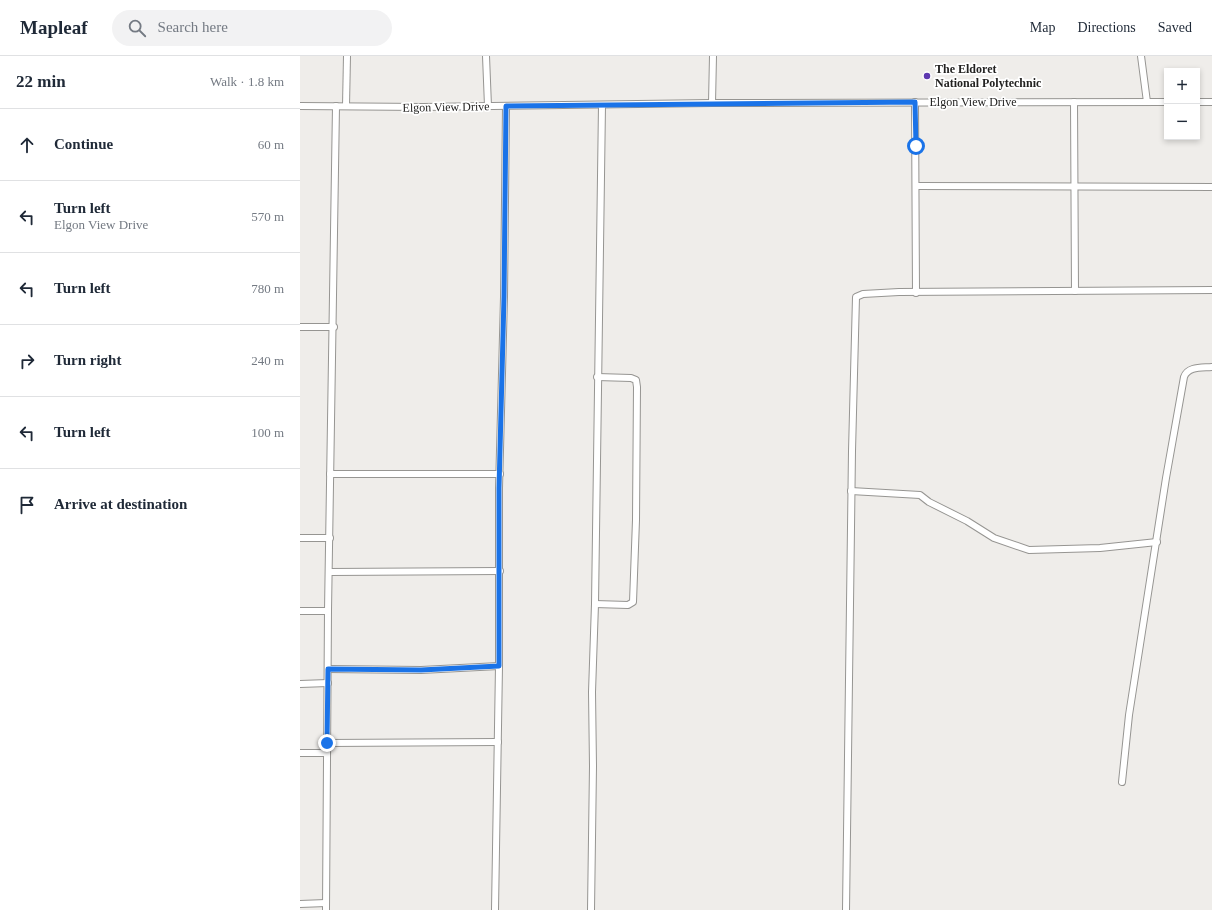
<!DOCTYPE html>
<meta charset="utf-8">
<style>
:root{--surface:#fff;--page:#f2f2f3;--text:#1f2937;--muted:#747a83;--line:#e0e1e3}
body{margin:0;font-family:"Times New Roman",serif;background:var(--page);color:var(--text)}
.controls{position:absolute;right:12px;top:12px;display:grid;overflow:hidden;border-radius:0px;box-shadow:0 2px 6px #0003}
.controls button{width:36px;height:36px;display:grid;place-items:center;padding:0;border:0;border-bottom:1px solid var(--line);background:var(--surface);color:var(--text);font:20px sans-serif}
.stop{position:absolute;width:12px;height:12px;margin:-9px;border:3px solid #1a73e8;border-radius:50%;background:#fff}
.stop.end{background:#1a73e8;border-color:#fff;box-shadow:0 1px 4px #0008}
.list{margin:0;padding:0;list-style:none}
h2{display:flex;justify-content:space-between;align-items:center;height:52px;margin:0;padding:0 16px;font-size:17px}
h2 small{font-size:13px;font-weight:400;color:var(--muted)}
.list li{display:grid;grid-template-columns:26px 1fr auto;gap:12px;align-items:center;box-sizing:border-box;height:72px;padding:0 16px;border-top:1px solid var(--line)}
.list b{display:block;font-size:15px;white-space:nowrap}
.list p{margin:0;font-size:13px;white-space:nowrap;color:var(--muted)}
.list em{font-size:13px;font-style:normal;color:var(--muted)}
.icon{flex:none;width:22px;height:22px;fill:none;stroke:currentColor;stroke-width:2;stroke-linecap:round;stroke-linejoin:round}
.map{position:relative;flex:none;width:912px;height:854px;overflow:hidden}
header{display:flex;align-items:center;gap:24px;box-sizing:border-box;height:56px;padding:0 20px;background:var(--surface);border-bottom:1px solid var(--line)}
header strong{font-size:19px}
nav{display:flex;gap:22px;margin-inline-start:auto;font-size:14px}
.search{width:280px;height:36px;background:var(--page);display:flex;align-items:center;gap:10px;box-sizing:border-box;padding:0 14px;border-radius:22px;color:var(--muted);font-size:15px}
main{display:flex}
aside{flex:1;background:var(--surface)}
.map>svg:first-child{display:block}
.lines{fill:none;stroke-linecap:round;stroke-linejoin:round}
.street-casing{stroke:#969592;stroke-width:8}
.street{stroke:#fff;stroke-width:6}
.route{stroke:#1a73e8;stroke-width:5}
.poi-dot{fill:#5e38b0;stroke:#fff;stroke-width:1.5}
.labels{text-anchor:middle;stroke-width:3.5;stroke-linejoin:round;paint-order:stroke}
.poi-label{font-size:12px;font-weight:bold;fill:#232221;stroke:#fff;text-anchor:start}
.street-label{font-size:12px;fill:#232221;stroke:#fff}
</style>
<header>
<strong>Mapleaf</strong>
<div class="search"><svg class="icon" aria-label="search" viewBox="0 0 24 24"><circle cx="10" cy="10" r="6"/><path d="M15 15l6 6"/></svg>Search here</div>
<nav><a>Map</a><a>Directions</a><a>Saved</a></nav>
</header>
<main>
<aside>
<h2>22 min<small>Walk · 1.8 km</small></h2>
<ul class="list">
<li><svg class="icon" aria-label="ahead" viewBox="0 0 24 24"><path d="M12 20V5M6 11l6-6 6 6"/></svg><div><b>Continue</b></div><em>60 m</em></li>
<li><svg class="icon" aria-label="left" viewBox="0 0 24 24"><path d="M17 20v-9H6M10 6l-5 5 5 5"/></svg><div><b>Turn left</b><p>Elgon View Drive</p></div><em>570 m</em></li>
<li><svg class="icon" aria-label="left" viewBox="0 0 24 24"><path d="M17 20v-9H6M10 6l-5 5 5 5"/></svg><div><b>Turn left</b></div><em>780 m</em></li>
<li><svg class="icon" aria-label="right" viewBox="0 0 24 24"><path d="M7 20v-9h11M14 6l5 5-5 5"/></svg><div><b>Turn right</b></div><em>240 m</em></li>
<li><svg class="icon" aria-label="left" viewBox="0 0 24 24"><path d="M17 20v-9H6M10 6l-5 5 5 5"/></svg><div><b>Turn left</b></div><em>100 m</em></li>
<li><svg class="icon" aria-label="arrive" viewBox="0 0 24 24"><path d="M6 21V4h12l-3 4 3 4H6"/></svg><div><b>Arrive at destination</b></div></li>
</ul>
</aside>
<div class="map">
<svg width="912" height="854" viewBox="0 0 912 854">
<rect width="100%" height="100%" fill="#efedea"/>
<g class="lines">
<g class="street-casing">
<g id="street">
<polyline points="186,0 188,50"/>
<polyline points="841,0 847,46"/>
<polyline points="615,46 616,237"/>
<polyline points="774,46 775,235"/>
<polyline points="897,46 912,46"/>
<polyline points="412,47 413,0"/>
<polyline points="0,50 123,51 412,47 867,46"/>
<polyline points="46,50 47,0"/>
<polyline points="616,130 912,131"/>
<polyline points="0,271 34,271"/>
<polyline points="30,418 200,418"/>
<polyline points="551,435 620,439 629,446 667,465 694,482 729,494 800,492 857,486"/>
<polyline points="0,482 30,482"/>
<polyline points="29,516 200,515"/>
<polyline points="295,548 328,549 333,546 336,464 337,331 336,324 331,322 297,321"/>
<polyline points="0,555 28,555"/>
<polyline points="28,613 121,614 199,610"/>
<polyline points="0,628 28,627"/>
<polyline points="27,687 198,686"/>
<polyline points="0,697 27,697"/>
<path d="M 822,726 L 829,659 L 866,422 L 884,321 C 888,310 902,312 912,311"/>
<polyline points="0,848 26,847"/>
<polyline points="26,854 28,555 36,50"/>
<polyline points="195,854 199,610 199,432 204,241 206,50"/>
<polyline points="291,854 293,710 292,636 295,548 302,49"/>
<polyline points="546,854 552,395 556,241 563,238 599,236 912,234"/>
</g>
</g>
<use href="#street" class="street"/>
</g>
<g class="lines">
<polyline class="route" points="27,687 28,613 121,614 199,610 199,432 204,241 206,50 615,46 616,90"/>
</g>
<circle class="poi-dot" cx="627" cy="20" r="4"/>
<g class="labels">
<g class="poi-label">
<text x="635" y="17">The Eldoret<tspan x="635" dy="14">National Polytechnic</tspan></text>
</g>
<g class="street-label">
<text x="673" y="50">Elgon View Drive</text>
<text transform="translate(146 51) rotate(-1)" y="4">Elgon View Drive</text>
</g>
</g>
</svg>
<div class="controls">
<button>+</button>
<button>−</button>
</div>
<div class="stop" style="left:616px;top:90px"></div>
<div class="stop end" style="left:27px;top:687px"></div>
</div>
</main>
